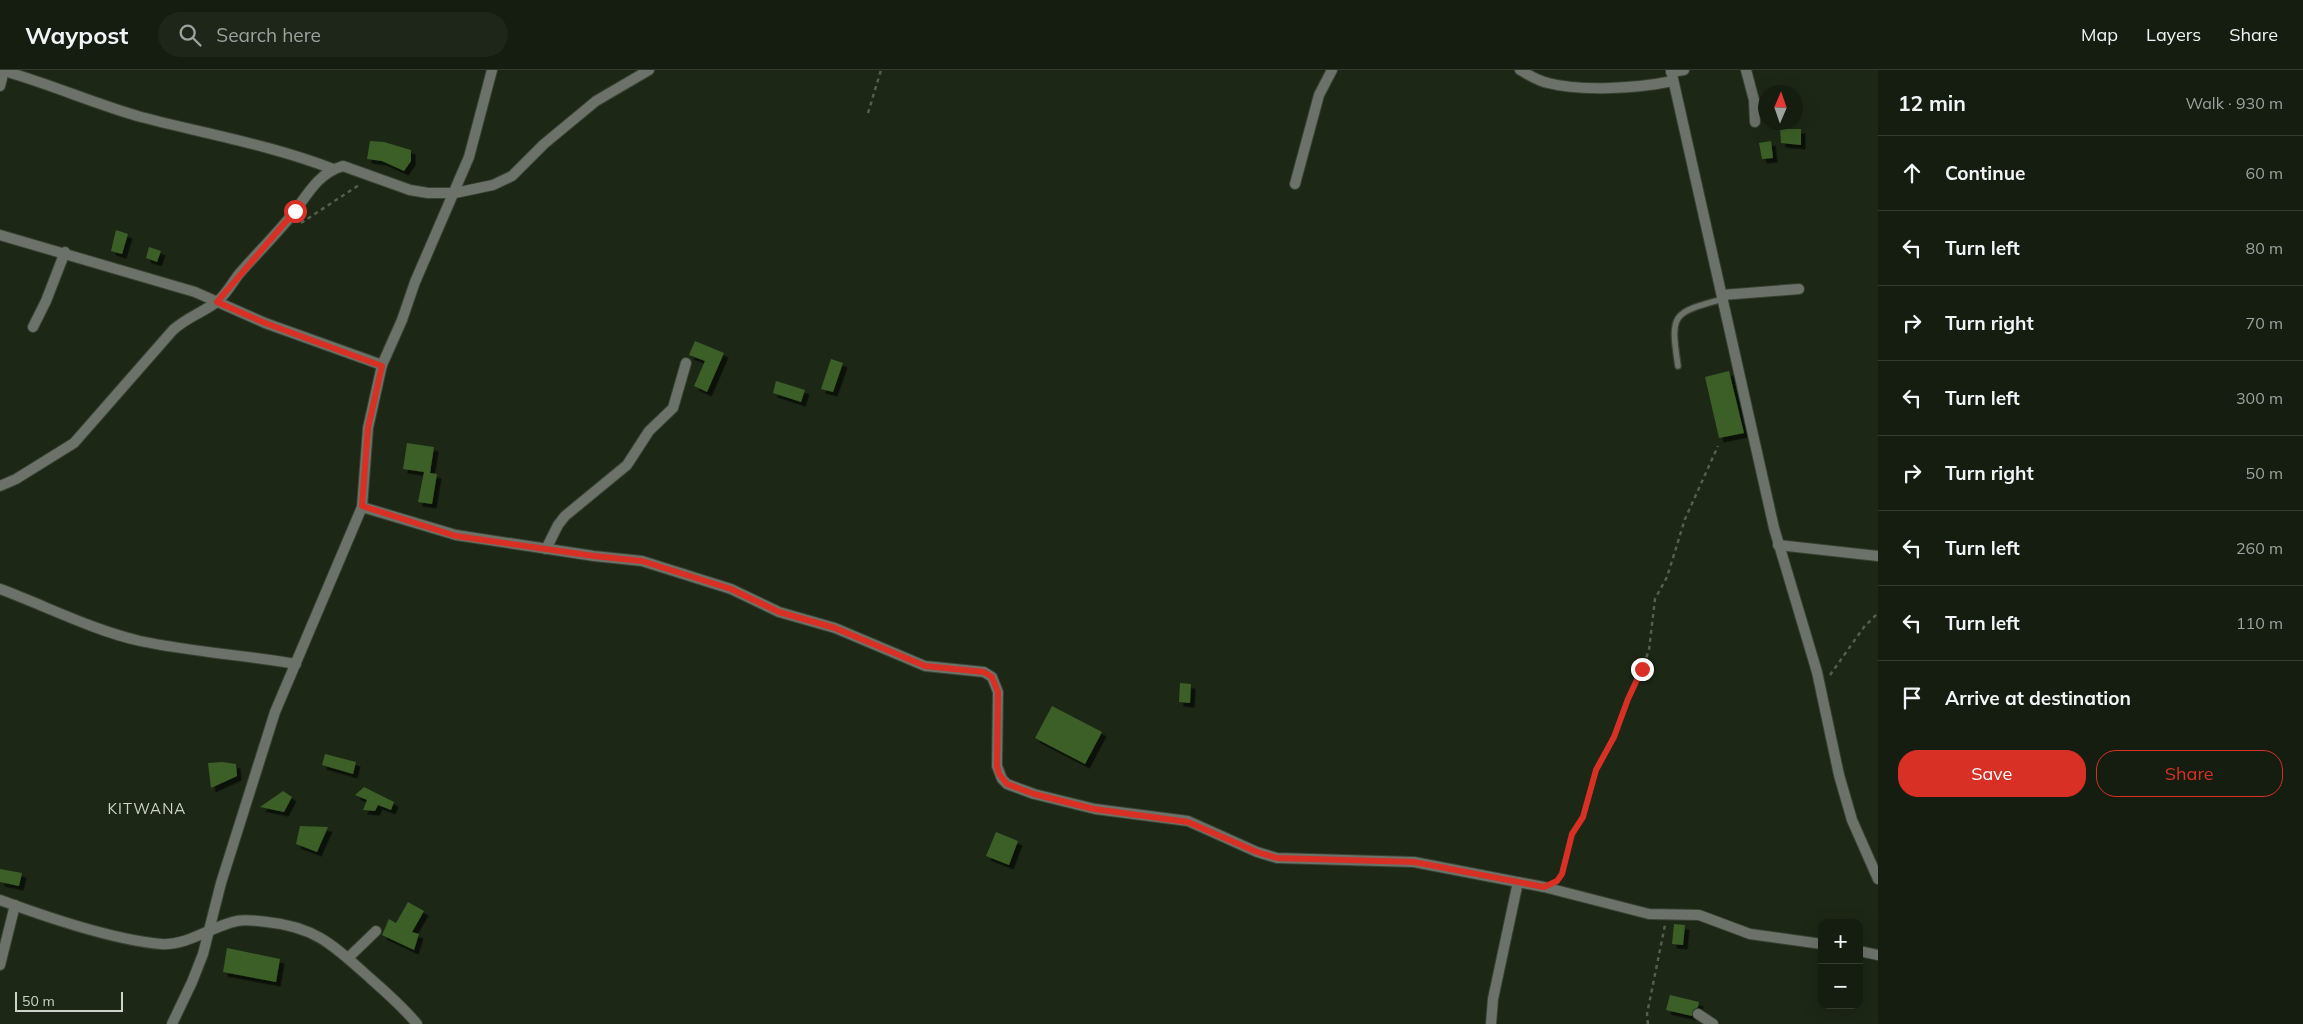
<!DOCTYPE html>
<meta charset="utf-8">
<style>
:root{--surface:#151d10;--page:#1e2619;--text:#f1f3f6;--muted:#9da29f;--line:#343b30;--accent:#d93025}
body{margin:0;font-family:Mulish,sans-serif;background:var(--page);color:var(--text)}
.controls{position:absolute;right:15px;bottom:15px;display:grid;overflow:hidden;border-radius:10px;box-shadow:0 5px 20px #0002}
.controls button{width:45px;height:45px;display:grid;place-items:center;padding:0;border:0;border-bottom:1px solid var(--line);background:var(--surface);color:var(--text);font:25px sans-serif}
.compass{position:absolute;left:1758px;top:15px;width:45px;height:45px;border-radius:50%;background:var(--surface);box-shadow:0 5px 20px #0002;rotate:2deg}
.scale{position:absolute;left:15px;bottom:12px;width:108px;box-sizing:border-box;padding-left:5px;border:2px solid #ccd4c9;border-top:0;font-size:14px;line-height:18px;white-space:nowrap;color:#ccd4c9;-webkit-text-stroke:4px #1c2716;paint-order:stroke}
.stop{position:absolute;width:15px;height:15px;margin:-11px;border:4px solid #d93025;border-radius:50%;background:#fff}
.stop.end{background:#d93025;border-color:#fff;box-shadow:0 1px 5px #0008}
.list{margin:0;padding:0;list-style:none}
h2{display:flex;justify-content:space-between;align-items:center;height:65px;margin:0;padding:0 20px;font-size:21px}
h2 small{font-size:16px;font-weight:400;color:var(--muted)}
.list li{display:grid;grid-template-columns:32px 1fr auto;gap:15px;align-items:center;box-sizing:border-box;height:75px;padding:0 20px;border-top:1px solid var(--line)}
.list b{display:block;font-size:19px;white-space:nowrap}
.list em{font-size:16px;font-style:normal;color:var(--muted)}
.actions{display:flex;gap:10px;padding:15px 20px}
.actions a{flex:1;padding:11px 0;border:1px solid var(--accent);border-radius:20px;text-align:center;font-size:18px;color:var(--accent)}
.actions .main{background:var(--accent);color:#fff}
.icon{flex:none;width:28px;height:28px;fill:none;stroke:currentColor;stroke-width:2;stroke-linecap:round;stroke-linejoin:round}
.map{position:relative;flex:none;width:1878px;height:954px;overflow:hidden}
header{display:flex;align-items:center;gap:30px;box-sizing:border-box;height:70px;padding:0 25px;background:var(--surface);border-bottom:1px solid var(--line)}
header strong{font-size:24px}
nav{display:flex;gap:28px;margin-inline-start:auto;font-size:18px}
.search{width:350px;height:45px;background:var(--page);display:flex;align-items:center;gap:12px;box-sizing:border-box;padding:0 18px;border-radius:28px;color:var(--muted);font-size:19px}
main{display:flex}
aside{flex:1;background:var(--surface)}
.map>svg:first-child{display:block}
.building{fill:#3b5e28;filter:url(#shadow)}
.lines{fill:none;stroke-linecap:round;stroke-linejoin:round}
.lane-casing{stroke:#384333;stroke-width:8}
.street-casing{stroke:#384333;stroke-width:12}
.path{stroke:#545e4f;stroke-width:2.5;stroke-dasharray:4 4;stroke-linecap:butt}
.lane{stroke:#6c7269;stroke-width:5.5}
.street{stroke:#6c7269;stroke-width:10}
.route{stroke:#d93025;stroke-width:6}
.labels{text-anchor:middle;stroke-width:4.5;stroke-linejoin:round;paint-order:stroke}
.quarter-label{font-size:15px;letter-spacing:1px;fill:#ccd4c9;stroke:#1c2716}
</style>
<header>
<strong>Waypost</strong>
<div class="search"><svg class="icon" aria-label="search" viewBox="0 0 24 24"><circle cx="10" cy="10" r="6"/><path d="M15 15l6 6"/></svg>Search here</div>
<nav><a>Map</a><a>Layers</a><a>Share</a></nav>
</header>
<main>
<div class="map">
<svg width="1878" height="954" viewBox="0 0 1878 954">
<defs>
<filter id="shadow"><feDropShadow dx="4.5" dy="4.5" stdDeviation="0" flood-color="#0009"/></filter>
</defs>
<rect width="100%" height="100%" fill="#1c2716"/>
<g class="building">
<polygon points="1780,59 1801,59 1801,75 1781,73"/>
<polygon points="370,71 384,72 411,80 411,91 404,101 382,91 367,89"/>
<polygon points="1771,71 1773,88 1762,89 1759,73"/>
<polygon points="116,160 128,164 122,184 111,181"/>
<polygon points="149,177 161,181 157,192 146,188"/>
<polygon points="695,271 724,283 707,322 694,316 705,291 689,285"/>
<polygon points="831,289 843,293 833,322 821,319"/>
<polygon points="1729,301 1744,363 1719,368 1705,307"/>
<polygon points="776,311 805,320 801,332 773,323"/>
<polygon points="407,373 434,377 430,403 437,404 432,434 418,432 424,402 403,399"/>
<polygon points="1180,613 1191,614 1190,633 1179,632"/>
<polygon points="1052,636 1102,662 1085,694 1035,668"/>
<polygon points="325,684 356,692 353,704 322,695"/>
<polygon points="222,692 236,694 237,706 211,718 208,693"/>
<polygon points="364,717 394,732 391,740 378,735 375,741 363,740 367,730 355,725"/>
<polygon points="283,721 292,727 284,742 260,737"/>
<polygon points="300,756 328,757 317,782 296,774"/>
<polygon points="996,762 1018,771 1009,795 986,786"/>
<polygon points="0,799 22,803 19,816 0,812"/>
<polygon points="408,832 424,841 412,862 419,864 414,880 382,865 389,849 396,853"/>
<polygon points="1674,854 1685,855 1683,875 1672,874"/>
<polygon points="227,878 280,889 276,912 223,902"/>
<polygon points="1670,925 1699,932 1698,937 1693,940 1692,946 1666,940"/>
</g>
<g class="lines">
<g class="lane-casing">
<path id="lane" d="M 1678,296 C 1670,243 1672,243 1723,229"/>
</g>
<g class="street-casing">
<g id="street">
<path d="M 1520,0 C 1529,5 1538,11 1548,13 C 1582,22 1639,18 1673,11"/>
<polyline points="1671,0 1774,458 1817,602 1839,705 1852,750 1878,809"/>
<polyline points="1746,0 1754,30 1755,52"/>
<path d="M 4,1 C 50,14 95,34 141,47 C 206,64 271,75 333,99"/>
<polyline points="1671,2 1684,0"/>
<polyline points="0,16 4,0"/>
<polyline points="1295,114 1319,25 1332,0"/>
<polyline points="0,165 195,222 265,253 382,295"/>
<polyline points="1722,225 1799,219"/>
<polyline points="33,257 46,231 65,182"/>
<path d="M 0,416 L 16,409 L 74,373 L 173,260 C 187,247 204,242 218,231 C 227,223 232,213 239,204 C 257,183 278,163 295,141 C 309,122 319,103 343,96 L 410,120 L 428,123 L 455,123 L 493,115 L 512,106 L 544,74 L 596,31 L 649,0"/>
<polyline points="362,437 456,465 594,486 642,491 731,519 779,542 835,558 925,596 984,602 992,607 998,622 997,696 1002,709 1007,714 1034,724 1095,739 1188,751 1257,782 1277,788 1414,792 1544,817 1649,844 1699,845 1750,864 1822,874"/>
<polyline points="1778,475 1878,486"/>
<polyline points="546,479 558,455 565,446 627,395 649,361 673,338 686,293"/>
<path d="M 0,519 C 46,536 92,560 140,571 C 192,582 244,585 296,594"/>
<path d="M 0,830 C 46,847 113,870 161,874 C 187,876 212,856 237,851 C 246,849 258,851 267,852 C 317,857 335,877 371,909 C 387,923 403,937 417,954"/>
<polyline points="1859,881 1878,885"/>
<polyline points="348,888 376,861"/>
<polyline points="0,895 15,835"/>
<polyline points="1698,944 1713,954"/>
<polyline points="172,954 192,912 203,884 221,813 275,642 362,437 368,358 382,295 402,250 415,212 469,87 492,0"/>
<polyline points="1491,954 1493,929 1518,812"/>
</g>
</g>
<g class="path">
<polyline points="868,43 881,0"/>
<polyline points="301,153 359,115"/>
<polyline points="1830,605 1864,557 1878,543"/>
<polyline points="1559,809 1571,764 1583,747 1596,700 1615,667 1628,629 1642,599 1649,580 1655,529 1667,507 1685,449 1718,376"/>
<polyline points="1648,954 1647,944 1665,855"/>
</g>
<use href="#lane" class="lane"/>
<use href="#street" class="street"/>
</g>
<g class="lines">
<polyline class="route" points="295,141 217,232 265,253 382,296 368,358 362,436 456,466 594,486 642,491 731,519 779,542 835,558 925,596 984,602 992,607 998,622 997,696 999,704 1007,714 1034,724 1094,739 1188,752 1257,782 1277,788 1414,792 1544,817 1557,811 1562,804 1572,764 1583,747 1596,700 1614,667 1628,629 1642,599"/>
</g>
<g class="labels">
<g class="quarter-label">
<text x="147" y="744">KITWANA</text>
</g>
</g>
</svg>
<div class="controls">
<button>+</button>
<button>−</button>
</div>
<svg class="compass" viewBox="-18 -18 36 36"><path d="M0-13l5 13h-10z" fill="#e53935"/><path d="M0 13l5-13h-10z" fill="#9da29f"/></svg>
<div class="scale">50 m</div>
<div class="stop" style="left:295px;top:141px"></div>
<div class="stop end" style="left:1642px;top:599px"></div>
</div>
<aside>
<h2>12 min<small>Walk · 930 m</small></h2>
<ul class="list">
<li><svg class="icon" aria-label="ahead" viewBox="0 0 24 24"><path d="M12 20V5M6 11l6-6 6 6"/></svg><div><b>Continue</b></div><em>60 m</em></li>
<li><svg class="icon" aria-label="left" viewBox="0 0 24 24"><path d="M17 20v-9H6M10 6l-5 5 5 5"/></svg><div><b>Turn left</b></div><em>80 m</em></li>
<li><svg class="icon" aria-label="right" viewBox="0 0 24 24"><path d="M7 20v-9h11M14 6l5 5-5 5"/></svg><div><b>Turn right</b></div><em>70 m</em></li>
<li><svg class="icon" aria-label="left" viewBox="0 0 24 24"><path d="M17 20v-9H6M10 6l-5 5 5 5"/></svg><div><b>Turn left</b></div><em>300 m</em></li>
<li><svg class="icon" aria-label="right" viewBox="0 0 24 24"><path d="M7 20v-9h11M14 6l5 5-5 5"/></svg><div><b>Turn right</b></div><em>50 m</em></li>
<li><svg class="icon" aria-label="left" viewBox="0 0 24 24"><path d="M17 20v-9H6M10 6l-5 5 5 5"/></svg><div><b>Turn left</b></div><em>260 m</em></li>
<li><svg class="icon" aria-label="left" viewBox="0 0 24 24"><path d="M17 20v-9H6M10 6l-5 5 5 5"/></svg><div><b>Turn left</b></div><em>110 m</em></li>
<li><svg class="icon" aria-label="arrive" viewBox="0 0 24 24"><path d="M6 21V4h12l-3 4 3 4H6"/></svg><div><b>Arrive at destination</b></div></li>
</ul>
<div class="actions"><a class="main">Save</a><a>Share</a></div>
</aside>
</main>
